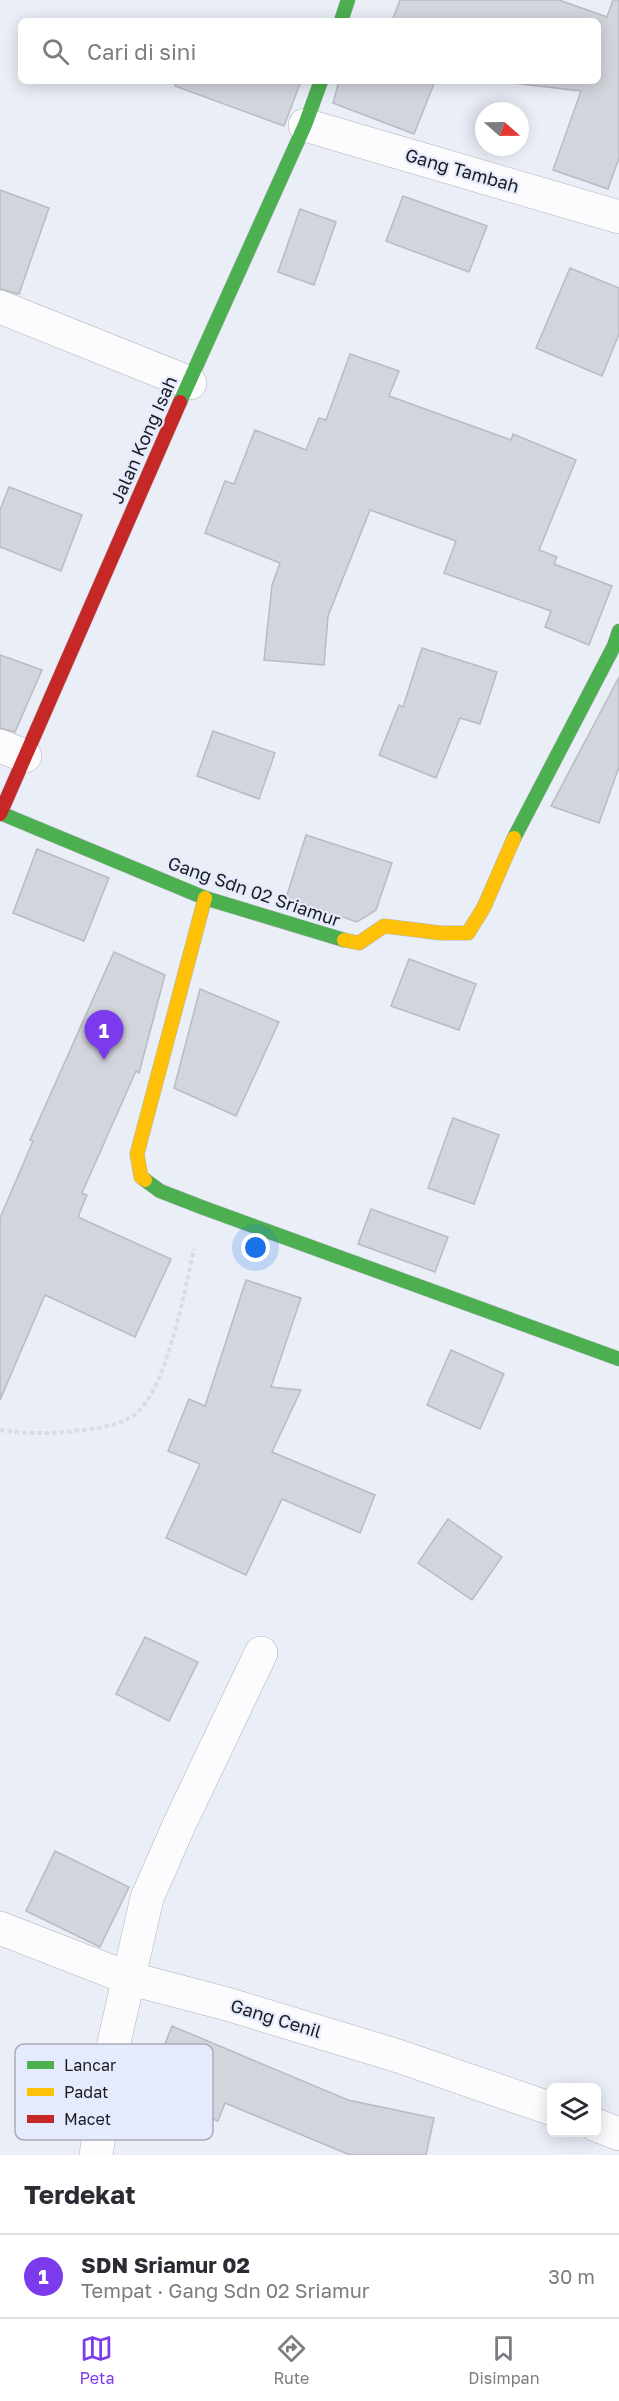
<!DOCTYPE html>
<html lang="id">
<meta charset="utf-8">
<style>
:root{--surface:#fff;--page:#f7f7f7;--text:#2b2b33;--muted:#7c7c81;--line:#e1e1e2;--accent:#7c3aed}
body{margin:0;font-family:"Golos Text",sans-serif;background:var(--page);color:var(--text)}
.controls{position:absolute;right:18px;bottom:18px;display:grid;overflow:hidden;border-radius:9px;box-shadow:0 3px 15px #0003}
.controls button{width:54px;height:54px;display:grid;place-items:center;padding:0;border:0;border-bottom:2px solid var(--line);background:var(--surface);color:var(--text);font:30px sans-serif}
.compass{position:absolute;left:475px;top:102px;width:54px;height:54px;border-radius:50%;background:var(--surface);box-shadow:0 3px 15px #0003;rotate:110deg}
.you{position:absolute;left:256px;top:1248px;width:21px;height:21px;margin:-15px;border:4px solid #fff;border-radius:50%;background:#1a73e8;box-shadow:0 0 0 9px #1a73e833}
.badge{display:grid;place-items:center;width:39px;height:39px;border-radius:50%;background:var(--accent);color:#fff;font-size:20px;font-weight:700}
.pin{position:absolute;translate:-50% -50px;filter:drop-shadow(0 2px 3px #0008)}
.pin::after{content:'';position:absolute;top:32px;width:21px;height:18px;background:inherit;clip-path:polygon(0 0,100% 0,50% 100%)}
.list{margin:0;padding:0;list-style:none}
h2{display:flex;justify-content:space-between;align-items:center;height:78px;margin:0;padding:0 24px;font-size:26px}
h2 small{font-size:20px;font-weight:400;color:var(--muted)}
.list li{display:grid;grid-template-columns:39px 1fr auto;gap:18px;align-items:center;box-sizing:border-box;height:84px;padding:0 24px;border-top:2px solid var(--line)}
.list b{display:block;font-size:22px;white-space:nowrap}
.list p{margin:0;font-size:20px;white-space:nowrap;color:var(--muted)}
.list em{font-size:20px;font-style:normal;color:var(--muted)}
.icon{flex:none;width:33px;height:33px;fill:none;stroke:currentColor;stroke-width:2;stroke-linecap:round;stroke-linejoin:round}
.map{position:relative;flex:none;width:619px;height:2155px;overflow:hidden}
.search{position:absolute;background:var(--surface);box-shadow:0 3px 15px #0003;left:18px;right:18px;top:18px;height:66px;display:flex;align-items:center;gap:15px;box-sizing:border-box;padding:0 21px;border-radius:9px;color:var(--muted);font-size:22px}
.sheet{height:162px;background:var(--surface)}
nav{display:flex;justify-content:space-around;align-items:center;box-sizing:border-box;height:84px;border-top:2px solid var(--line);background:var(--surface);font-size:16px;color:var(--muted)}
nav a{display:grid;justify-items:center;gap:3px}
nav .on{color:var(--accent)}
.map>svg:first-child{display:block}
.building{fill:#d2d5dc;stroke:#b8bbc2;stroke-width:1.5}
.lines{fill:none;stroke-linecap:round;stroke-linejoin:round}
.street-casing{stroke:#afb2b8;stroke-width:34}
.fast-casing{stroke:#afb2b8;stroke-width:15}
.slow-casing{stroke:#afb2b8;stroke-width:15}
.jam-casing{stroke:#afb2b8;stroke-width:15}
.path{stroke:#dbdcdf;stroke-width:4;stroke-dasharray:4.5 3;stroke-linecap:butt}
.street{stroke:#fcfcfe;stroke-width:33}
.fast{stroke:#4caf50;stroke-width:14}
.slow{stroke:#ffc107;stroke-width:14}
.jam{stroke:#c62828;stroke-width:14}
.labels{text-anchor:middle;stroke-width:4.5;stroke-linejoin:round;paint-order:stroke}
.street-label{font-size:18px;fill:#191c21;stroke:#e5ebfc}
.key{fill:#e5ebfc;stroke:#a8adba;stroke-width:1.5}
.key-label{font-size:16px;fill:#191c21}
</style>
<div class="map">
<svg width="619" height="2155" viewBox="0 0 619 2155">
<rect width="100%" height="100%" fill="#eaeef7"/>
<g class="building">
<polygon points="400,0 559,0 607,17 613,0 619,0 619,158 608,189 553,170 581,91 494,81 598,81 598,21 392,21"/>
<polygon points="176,81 301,81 284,126 175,86"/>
<polygon points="339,81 435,81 414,134 333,103"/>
<polygon points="0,190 49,208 19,294 0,289"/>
<polygon points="403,196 487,226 469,272 386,241"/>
<polygon points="300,209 336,222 314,285 278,272"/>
<polygon points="570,268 619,288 619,334 602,376 536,348"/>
<polygon points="350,354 399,371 389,396 511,440 513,434 576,460 539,550 557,557 554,564 612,586 589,645 545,627 551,611 444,573 456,541 370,510 328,616 324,665 264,660 272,585 280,563 205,533 225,481 234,484 255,430 306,450 319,418 326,420"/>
<polygon points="9,487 82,515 61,571 0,547 0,510"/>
<polygon points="422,648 497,672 480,724 460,718 436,778 379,755 399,705 403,707"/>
<polygon points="0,655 42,670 15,732 0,728"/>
<polygon points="619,677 619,767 599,823 551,806"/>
<polygon points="213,731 275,753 259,799 197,776"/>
<polygon points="306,835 392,863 376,910 357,922 286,898"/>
<polygon points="37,849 109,878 84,941 13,913"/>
<polygon points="114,952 165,975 139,1073 136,1071 82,1193 87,1195 78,1217 171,1259 135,1337 45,1295 0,1400 0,1218 33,1141 30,1140"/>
<polygon points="409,959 476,984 459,1030 391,1006"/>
<polygon points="200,989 279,1022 236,1116 174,1088"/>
<polygon points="453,1118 499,1135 474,1204 428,1188"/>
<polygon points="371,1209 448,1237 435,1272 358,1244"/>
<polygon points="246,1280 301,1298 271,1387 301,1390 272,1452 375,1495 360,1533 282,1499 246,1575 166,1538 200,1464 168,1451 189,1399 205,1406"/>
<polygon points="451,1350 504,1374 480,1429 427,1405"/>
<polygon points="448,1519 502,1557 472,1600 418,1563"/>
<polygon points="145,1637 198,1662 169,1721 116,1694"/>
<polygon points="55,1851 129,1887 100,1947 26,1911"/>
<polygon points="172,2026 348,2100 434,2118 426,2155 350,2155 225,2103 218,2121 146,2092"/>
</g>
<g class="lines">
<g class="street-casing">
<g id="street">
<polyline points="305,125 619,217"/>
<polyline points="0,307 190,383"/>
<polyline points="0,746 25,756"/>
<polyline points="0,1928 128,1978 227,2004 398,2056 552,2109"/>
<polyline points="596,2125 619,2134"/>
<polyline points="96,2155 115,2038 147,1898 179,1825 261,1653"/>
</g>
</g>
<g class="fast-casing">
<g id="fast">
<polyline points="341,21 348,0"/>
<polyline points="180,402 305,125 321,81"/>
<polyline points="0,813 205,898 344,940"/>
<polyline points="514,838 614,646 619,631"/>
<polyline points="145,1180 160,1191 204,1208 619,1359"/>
</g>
</g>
<g class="slow-casing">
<g id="slow">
<polyline points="344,940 359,943 384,926 441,933 468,933 484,907 514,838"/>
<polyline points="145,1180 141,1177 137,1154 205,898"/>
</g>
</g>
<g class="jam-casing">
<polyline id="jam" points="0,814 180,402"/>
</g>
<path class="path" d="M 0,1430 C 25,1434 48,1434 73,1431 C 93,1429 117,1427 134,1415 C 167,1391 185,1289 194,1249"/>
<use href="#street" class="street"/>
<use href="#fast" class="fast"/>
<use href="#slow" class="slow"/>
<use href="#jam" class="jam"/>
</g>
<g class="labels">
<g class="street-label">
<text transform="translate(462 171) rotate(16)" y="6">Gang Tambah</text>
<text transform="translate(144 440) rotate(-66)" y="6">Jalan Kong Isah</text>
<text transform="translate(254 892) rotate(19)" y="6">Gang Sdn 02 Sriamur</text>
<text transform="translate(276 2019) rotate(17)" y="6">Gang Cenil</text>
</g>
</g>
<rect x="15" y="2044" width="198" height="96" rx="9" class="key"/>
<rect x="27" y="2061" width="27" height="8" fill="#4caf50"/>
<rect x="27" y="2088" width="27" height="8" fill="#ffc107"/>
<rect x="27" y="2115" width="27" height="8" fill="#c62828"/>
<g class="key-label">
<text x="64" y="2071">Lancar</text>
<text x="64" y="2098">Padat</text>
<text x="64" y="2125">Macet</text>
</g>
</svg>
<div class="controls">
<button><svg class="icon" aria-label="layers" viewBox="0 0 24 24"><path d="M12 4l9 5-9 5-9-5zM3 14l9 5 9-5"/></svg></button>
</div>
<svg class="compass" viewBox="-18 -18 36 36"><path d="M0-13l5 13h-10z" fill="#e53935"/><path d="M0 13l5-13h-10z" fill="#7c7c81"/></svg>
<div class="you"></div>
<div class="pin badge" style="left:104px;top:1060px">1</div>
<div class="search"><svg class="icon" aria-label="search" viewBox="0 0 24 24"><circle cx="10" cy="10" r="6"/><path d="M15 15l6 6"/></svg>Cari di sini</div>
</div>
<section class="sheet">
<h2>Terdekat<small></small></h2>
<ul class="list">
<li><span class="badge">1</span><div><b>SDN Sriamur 02</b><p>Tempat · Gang Sdn 02 Sriamur</p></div><em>30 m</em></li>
</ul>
</section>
<nav>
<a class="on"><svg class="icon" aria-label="map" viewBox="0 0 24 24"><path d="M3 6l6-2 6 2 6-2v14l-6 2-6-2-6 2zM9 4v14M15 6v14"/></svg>Peta</a>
<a><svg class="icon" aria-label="directions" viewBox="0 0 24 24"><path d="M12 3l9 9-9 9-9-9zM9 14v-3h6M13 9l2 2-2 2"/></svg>Rute</a>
<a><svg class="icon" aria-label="saved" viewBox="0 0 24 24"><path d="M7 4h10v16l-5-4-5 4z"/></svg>Disimpan</a>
</nav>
